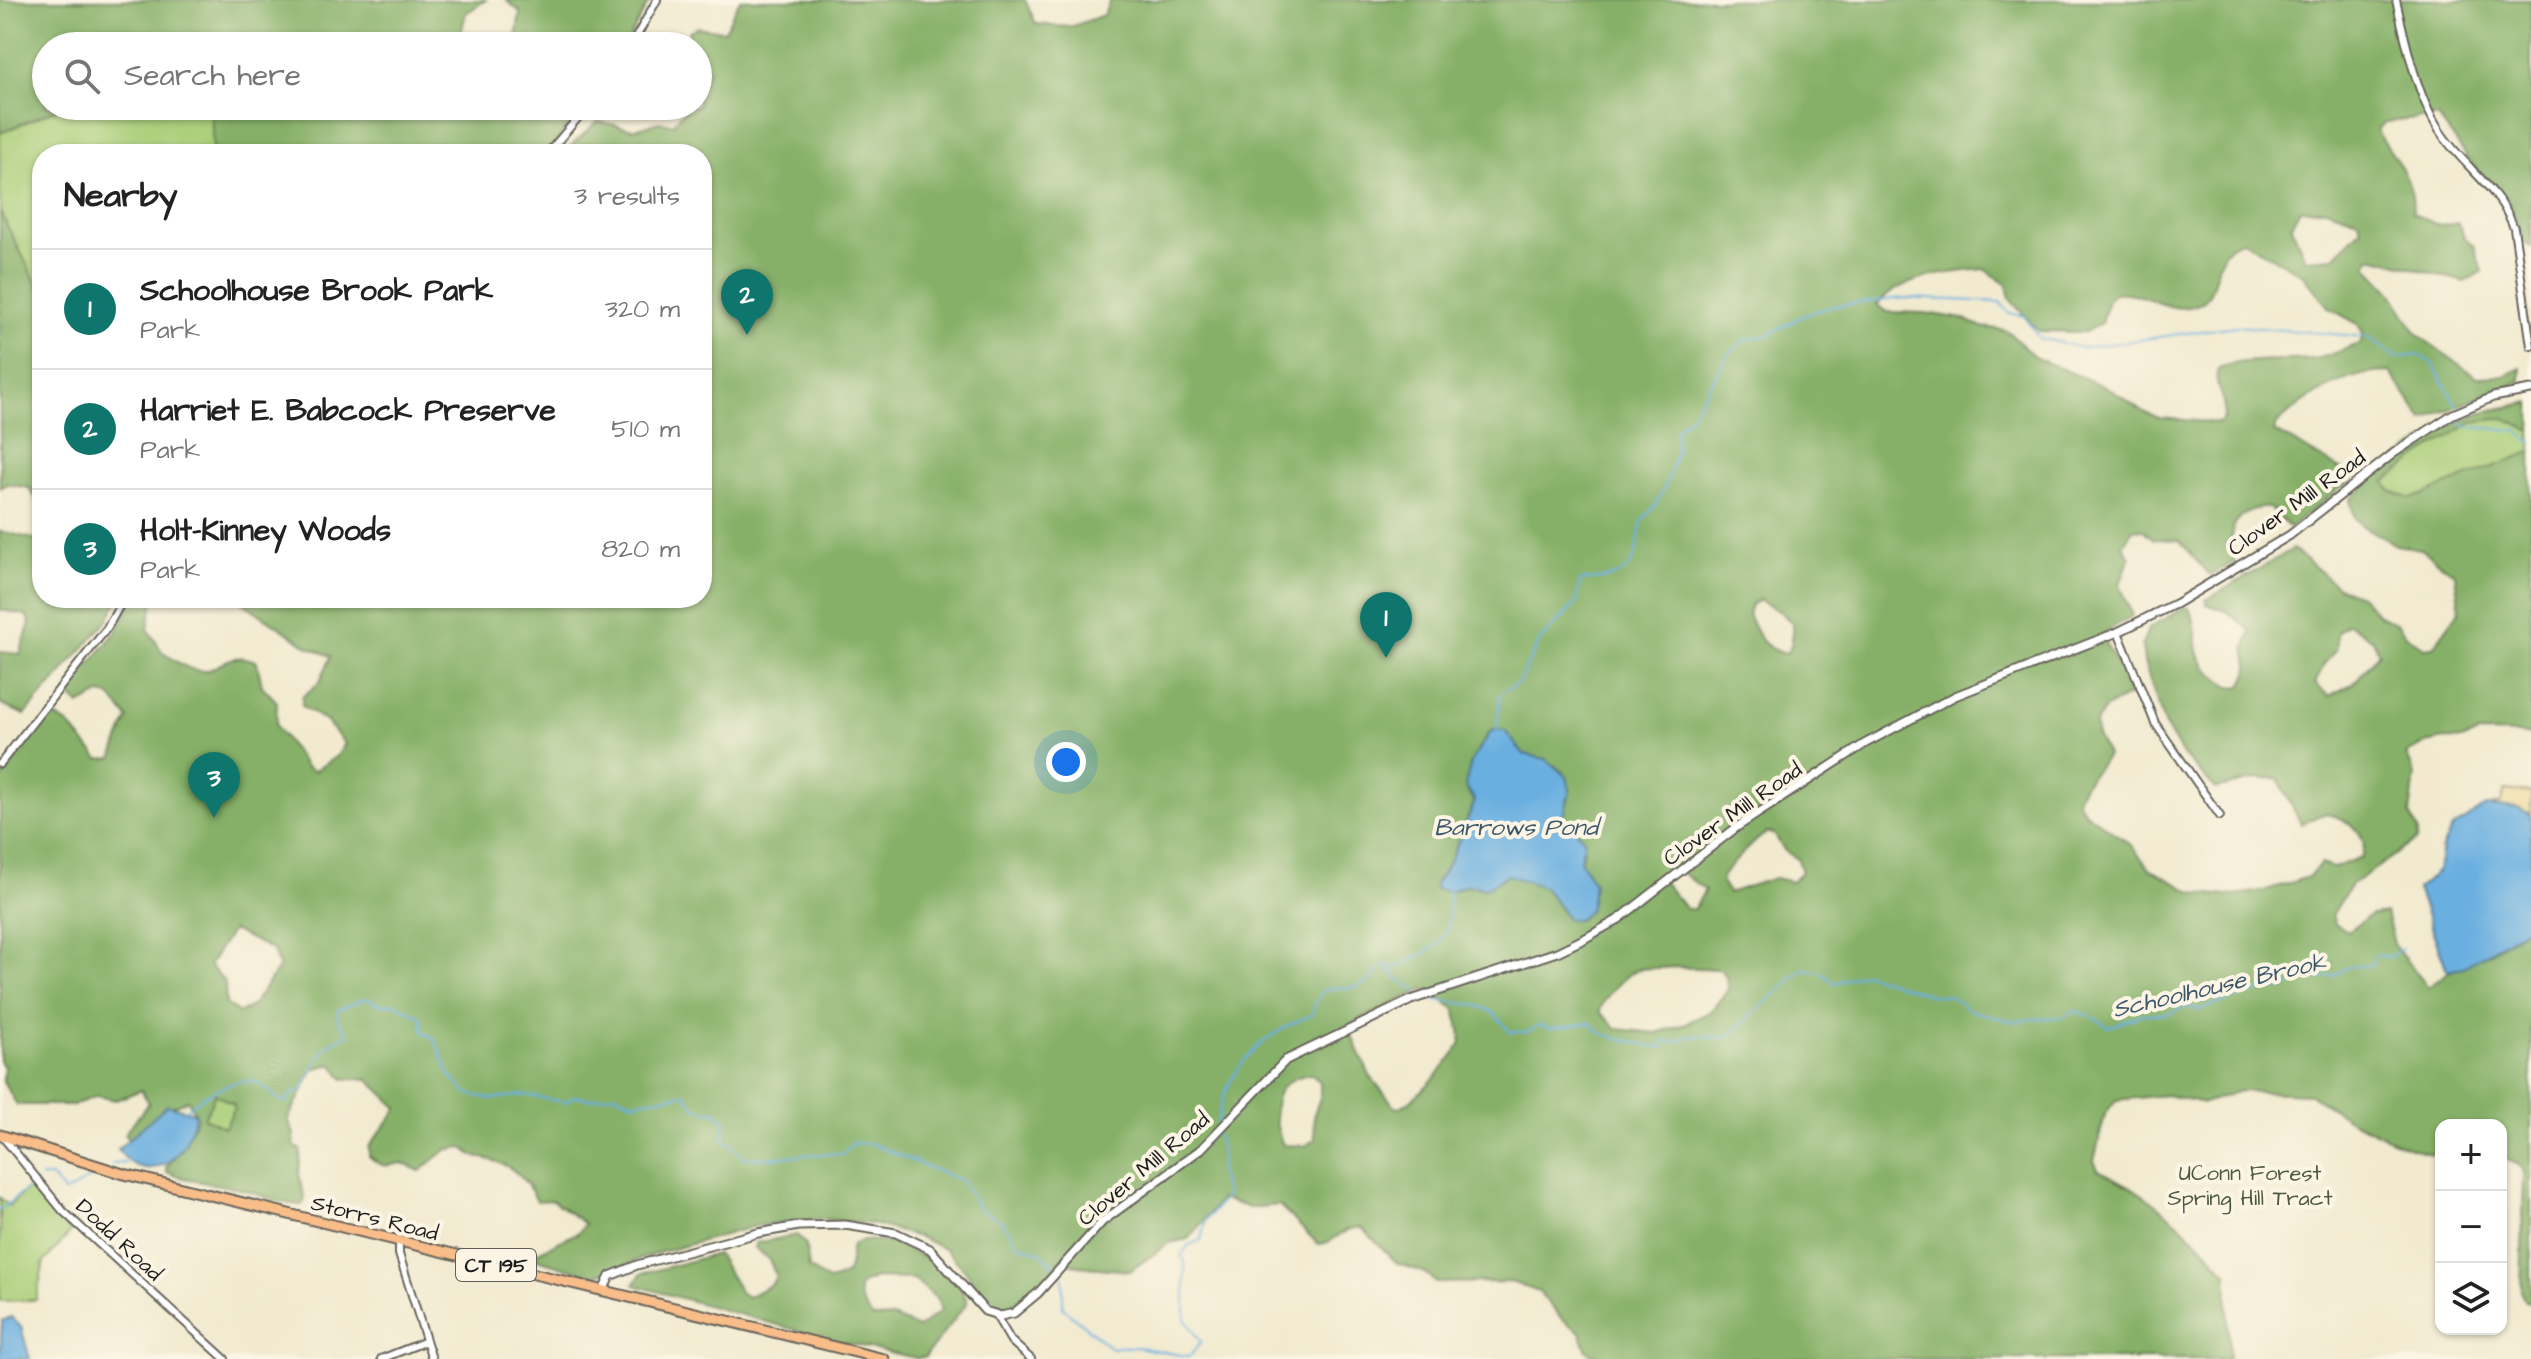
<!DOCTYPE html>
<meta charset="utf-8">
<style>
:root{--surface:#fff;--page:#f6f6f6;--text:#222;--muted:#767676;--line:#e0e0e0;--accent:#0f766e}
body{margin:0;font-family:"Architects Daughter",sans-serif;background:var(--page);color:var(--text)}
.controls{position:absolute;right:24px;bottom:24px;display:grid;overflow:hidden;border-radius:16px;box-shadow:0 2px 6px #0004}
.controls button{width:72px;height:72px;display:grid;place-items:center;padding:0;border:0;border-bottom:2px solid var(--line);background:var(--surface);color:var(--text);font:40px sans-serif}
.you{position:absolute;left:1066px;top:762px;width:28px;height:28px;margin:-20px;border:6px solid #fff;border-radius:50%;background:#1a73e8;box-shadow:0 0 0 12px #1a73e833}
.badge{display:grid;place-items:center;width:52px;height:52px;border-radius:50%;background:var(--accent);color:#fff;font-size:26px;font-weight:700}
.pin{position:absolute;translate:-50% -66px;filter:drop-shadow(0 2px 4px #0008)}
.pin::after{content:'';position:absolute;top:42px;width:28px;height:24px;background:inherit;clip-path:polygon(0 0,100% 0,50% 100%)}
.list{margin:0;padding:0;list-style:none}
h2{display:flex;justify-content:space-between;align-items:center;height:104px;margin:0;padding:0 32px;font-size:34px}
h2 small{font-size:26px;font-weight:400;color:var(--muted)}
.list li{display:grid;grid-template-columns:52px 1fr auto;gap:24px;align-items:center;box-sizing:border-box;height:120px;padding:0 32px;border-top:2px solid var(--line)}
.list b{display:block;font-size:30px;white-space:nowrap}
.list p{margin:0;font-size:26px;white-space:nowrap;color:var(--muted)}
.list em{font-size:26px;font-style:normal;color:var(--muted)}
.icon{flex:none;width:44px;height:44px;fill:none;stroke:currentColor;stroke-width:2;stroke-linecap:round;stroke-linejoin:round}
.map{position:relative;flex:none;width:2531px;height:1359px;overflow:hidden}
.search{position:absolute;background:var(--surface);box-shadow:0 2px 6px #0004;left:32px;top:32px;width:680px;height:88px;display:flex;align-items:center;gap:20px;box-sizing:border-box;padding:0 28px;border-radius:44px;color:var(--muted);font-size:30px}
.panel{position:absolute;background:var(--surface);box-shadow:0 2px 6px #0004;left:32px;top:144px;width:680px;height:464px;border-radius:32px}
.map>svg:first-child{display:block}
.green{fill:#a8cd77;stroke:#62744a;stroke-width:2}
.forest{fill:#86b068;stroke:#516642;stroke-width:2;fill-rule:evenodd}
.sand{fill:#eeda9e;stroke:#857b5d;stroke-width:2}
.water{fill:#69afe0;stroke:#42667e;stroke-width:2}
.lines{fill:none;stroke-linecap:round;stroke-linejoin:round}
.stream{stroke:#69afe0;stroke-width:2}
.minor-casing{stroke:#67645b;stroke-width:10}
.tertiary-casing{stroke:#67645b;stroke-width:11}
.primary-casing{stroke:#67645b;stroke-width:13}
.minor{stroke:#fff;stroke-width:6}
.tertiary{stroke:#fff;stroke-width:7}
.primary{stroke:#f8bd89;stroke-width:9}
.labels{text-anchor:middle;stroke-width:8;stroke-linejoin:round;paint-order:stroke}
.shield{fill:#fcf5e5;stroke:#5f5d58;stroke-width:2}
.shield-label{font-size:20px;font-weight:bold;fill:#1c1c1c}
.street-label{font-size:22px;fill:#1c1c1c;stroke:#fcf5e5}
.park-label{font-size:22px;fill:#4d5a3c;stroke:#fcf5e5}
.water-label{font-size:24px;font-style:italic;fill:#3b576a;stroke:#fcf5e5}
</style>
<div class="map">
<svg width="2531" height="1359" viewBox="0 0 2531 1359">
<rect width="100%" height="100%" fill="#fcf5e5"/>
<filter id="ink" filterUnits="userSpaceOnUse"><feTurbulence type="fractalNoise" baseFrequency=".0125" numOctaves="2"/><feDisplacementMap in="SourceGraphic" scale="16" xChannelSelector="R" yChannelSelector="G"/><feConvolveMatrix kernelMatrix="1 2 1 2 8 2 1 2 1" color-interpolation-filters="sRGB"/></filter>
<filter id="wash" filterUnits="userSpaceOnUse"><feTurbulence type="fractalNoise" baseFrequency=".006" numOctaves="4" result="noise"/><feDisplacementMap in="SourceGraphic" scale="32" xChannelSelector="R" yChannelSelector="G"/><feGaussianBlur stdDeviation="1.8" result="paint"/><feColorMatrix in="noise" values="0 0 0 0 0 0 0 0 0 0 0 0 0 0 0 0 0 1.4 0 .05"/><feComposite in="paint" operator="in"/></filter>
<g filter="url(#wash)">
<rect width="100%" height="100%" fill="#f1eacf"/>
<g class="green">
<polygon points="64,106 211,106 215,151 213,154 42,154 42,294 0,212 0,133"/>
<polygon points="2531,402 2531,621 2359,494 2480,413"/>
<polygon points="215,1094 236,1105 225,1128 204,1118"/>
<polygon points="31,1185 71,1232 44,1262 36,1300 0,1301 0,1198 9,1206"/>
</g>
<g class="forest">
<polygon points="0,0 486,0 466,13 458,46 46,46 46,106 64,106 0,133"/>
<polygon points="506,0 650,0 625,46 515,46 520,12"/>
<path d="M 740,0 L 1025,0 L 1036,24 L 1070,27 L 1104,15 L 1110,0 L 2531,0 L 2531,247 L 2526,244 L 2507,198 L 2473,165 L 2438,117 L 2385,122 L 2378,128 L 2378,133 C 2394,157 2417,184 2412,213 L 2440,226 L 2458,223 L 2465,238 L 2474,246 L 2482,272 L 2464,282 L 2376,258 L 2370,258 L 2367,266 L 2389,289 L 2418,335 L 2477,377 L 2504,376 L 2521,368 L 2521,381 L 2423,420 L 2390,372 C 2346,372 2307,395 2276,425 L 2274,432 C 2301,444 2325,463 2351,474 L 2352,479 L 2290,528 L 2269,508 C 2248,506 2229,521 2231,543 C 2231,551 2235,554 2234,562 L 2210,575 L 2179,540 L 2154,539 L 2143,530 L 2133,529 L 2123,545 L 2130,557 L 2120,584 L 2132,616 L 2103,633 C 2106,655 2132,677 2130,695 L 2107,707 L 2095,723 L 2096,733 L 2107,755 C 2098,771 2083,779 2077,800 L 2085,812 L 2130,844 L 2150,869 L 2192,892 L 2227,896 L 2263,891 L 2308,877 L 2321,864 L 2333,868 L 2362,857 C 2371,832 2346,819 2326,813 L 2301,824 L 2278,778 L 2257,779 L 2216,789 L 2183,755 L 2164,723 L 2144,662 L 2142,645 L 2148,629 L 2183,608 L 2190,608 C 2202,635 2188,655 2215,675 C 2225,683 2228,689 2242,686 L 2249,671 L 2245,648 L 2251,631 L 2228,612 L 2207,604 L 2206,600 L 2293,549 L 2338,587 L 2360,595 L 2380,616 L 2397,623 L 2405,634 L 2424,648 L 2433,647 L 2460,610 L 2455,574 L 2421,549 L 2396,545 L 2361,525 L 2355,518 L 2350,500 L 2384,468 L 2438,431 L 2482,412 L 2531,403 L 2531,431 L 2505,418 L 2473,422 L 2423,453 L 2385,482 L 2390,490 L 2412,499 L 2531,452 L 2531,734 L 2478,733 L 2462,740 L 2444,739 L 2426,743 L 2406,754 L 2415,775 L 2410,814 L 2418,831 L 2417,840 L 2351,885 L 2332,915 L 2335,924 L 2348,931 L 2371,915 L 2386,913 L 2395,947 L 2428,987 L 2450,971 L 2489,953 L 2531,925 L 2531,1302 L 2525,1301 L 2521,1292 L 2524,1173 L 2519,1165 L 2501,1157 L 2501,1125 L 2441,1125 L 2441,1156 L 2407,1147 L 2352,1121 L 2310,1094 L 2240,1091 L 2204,1103 L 2166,1095 L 2116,1100 L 2105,1114 L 2094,1161 L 2098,1170 C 2148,1191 2191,1231 2227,1273 L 2229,1359 L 1602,1359 L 1587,1351 L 1580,1332 L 1561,1318 L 1539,1292 L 1511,1282 L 1436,1283 L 1425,1273 L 1397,1263 L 1362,1228 C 1341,1226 1336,1244 1318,1244 L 1279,1205 L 1250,1208 L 1222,1199 L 1188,1239 L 1169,1243 L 1130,1271 L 1077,1266 L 1062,1259 L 1046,1278 L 1009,1308 L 986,1303 L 966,1271 L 945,1249 L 919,1237 L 873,1224 L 819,1219 L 756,1226 L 655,1254 L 593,1276 L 534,1258 L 536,1253 L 579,1232 L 585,1224 L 552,1200 L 537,1201 C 523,1173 508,1162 477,1157 C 469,1155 468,1149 461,1147 L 446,1150 L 420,1171 L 402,1163 C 385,1166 384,1169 369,1156 L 369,1147 L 398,1108 L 368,1079 L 344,1079 L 332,1064 L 314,1069 L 288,1119 L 294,1134 L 294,1146 L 301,1150 L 299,1175 L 305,1199 L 302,1205 C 277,1205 258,1192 235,1188 C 211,1183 190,1182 167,1172 L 166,1167 L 181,1150 L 197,1118 L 188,1100 L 163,1110 L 129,1141 L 124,1134 L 149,1103 L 141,1090 L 116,1100 L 97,1096 L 74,1105 L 17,1105 L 3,1081 L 4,1067 L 0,1061 L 0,782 L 41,722 L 52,715 L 68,724 L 99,759 L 112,758 L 128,718 L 110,696 L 100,694 L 79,705 L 67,692 L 116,632 L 133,598 L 154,598 L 148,629 L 163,653 C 175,660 187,671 203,671 C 219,671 229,648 257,662 L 262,686 L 277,702 L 276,726 L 306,767 L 314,771 L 337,756 L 345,744 L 327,722 L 302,706 L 302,697 L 320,682 L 331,656 L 309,647 L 236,598 L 702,598 L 702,154 L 562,154 L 598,121 L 634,129 L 659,122 L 673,124 L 688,106 L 698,106 L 698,92 L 709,70 L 698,61 L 698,46 L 689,40 L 689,31 L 697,27 L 724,31 ZM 2300,209 L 2326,209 L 2359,220 L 2361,229 L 2334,257 L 2305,259 L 2291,225 ZM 2243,241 L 2303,275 L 2329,308 L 2358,324 L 2364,336 L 2360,344 C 2345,348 2327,358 2312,359 C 2286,361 2241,358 2219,368 C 2209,385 2233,405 2220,423 L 2160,418 L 2146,413 L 2108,388 L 2036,358 L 2006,330 L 1982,327 L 1964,319 L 1925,313 L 1888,312 L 1877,305 C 1901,277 1950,272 1985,269 L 2007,285 L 2010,299 L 2038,331 L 2085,332 L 2101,323 L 2108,300 L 2114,293 C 2146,289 2166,317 2199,304 C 2222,294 2209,247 2243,241 ZM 1759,600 L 1782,613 L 1792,623 C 1792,634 1795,648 1784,654 C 1761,646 1757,635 1748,614 L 1751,605 ZM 2348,623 L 2373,640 L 2379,653 L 2354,683 L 2329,696 L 2315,684 L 2324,664 L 2337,649 L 2337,632 ZM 1489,733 L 1524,754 L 1545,759 L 1564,773 L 1570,790 L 1563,819 L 1584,850 L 1580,860 L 1594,884 L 1589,911 L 1578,920 L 1568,919 L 1544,887 L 1508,875 L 1486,888 L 1467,885 L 1449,892 L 1435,884 C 1454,859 1462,830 1475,801 L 1467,790 L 1471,762 ZM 1767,833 L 1774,834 L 1785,851 L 1798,859 L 1802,872 L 1792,882 L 1775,878 L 1728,893 L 1721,880 C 1722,873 1760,835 1767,833 ZM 1674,867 L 1705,890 L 1694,909 L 1686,909 L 1661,879 ZM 232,930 L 273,950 L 279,967 L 252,1006 L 239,1013 L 226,1004 L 225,983 L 209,965 ZM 1670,967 L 1720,969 L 1726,976 L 1728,990 L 1710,1012 L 1680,1026 L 1656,1033 L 1617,1029 L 1600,1012 C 1600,1001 1626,973 1637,970 C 1646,967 1660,969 1670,967 ZM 1425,989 L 1455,1009 C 1457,1018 1462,1032 1461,1041 C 1460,1053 1410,1108 1396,1108 L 1370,1076 L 1349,1029 L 1358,1020 ZM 1311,1074 L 1320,1082 L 1320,1098 L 1314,1114 L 1315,1139 L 1305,1146 L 1283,1145 C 1270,1113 1268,1080 1311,1074 ZM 215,1094 L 235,1105 L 225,1128 L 204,1118 Z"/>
<polygon points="211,106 583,106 554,144 541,154 464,154 461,147 445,154 213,154"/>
<polygon points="0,212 42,294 42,508 29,488 8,484 0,488"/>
<polygon points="0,531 42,541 42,598 119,598 108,620 25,715 0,704 0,652 20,654 30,623 26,615 0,610"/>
<path d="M 797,1235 L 806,1245 L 809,1268 L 828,1281 C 856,1276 847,1264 852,1245 C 881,1226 963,1270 967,1303 L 925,1357 L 916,1358 L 828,1339 L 634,1285 L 641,1274 L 717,1254 L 740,1292 L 748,1297 L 772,1284 L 776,1276 L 769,1259 L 754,1247 L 756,1243 ZM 875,1278 L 914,1279 L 937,1299 L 941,1311 L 918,1328 L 893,1317 L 873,1318 C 864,1309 856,1298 860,1285 Z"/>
</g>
<polygon class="sand" points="2505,790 2531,793 2531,813 2491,806 2501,803"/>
<g class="water">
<path d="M 1492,730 L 1505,731 L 1524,754 L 1546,759 L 1567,777 L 1570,790 L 1563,818 L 1585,840 L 1580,860 L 1594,884 L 1589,911 L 1578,920 L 1568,919 L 1544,887 L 1508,875 L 1486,888 L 1467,885 L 1449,892 L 1435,889 L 1435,884 C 1454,859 1462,830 1475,801 L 1465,785 L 1471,762 Z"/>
<polygon points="2486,806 2518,808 2531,815 2531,925 2464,967 2447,970 2417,889 2438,871 2442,848 2452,828"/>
<path d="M 167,1105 L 196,1113 C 192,1124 189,1140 181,1149 C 162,1174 135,1175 118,1149 Z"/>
<polygon points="11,1317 21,1327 30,1359 0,1359 2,1321"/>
</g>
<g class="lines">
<g class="stream">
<polyline points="2457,418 2466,427 2517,430 2531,442"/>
<path d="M 1497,732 L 1500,694 L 1519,682 L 1539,642 L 1577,602 L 1580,581 C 1597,578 1619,581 1631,564 C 1640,551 1637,536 1642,522 C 1645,514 1654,510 1657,502 C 1667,483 1681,453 1675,431 L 1692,414 L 1728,355 L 1745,340 L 1768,335 L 1806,314 L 1834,306 L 1904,298 L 2000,302 L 2009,313 L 2024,316 L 2039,338 L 2082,348 L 2236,326 L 2367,337 L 2397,358 L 2419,355 L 2432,363 L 2457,406"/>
<path d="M 1392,967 C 1403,967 1405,963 1415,958 C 1450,942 1449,930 1449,892"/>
<path d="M 1427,999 L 1476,1005 L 1493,1012 L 1510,1032 L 1528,1032 L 1540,1025 L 1549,1029 L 1590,1023 C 1594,1025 1596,1029 1600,1032 C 1606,1036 1656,1048 1663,1047 L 1664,1041 L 1674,1042 L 1690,1036 L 1727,1037 L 1803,969 L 1820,972 L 1835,983 L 1864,973 L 1930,995 L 1949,996 L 1971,1011 L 2012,1021 L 2064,1017 L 2073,1011 L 2089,1015 L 2109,1027 L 2143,1014 L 2168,1014 L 2186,1006 L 2199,1010 L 2258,991 L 2286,988 L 2299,980 L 2334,976 L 2348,967 L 2373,965 L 2376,955 L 2389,957 L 2402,949"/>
<path d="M 186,1109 C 201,1097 241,1071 261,1085 C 270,1092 275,1098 286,1103 L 293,1093 L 301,1092 C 315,1067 320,1043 348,1035 L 337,1017 L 338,1010 L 366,998 L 381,1005 L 394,1003 L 421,1017 L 423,1032 L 434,1038 L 450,1076 L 467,1093 L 490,1099 L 524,1095 L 566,1102 L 574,1096 L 591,1099 L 615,1094 L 633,1102 L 686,1094 C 691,1108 701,1113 715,1111 L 724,1121 L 724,1141 L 732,1144 L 744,1158 C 778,1160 809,1152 843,1154 L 853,1143 L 872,1144 L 962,1181 L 980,1209 L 1001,1221 L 1019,1245 L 1040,1252 L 1054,1265"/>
<path d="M 1217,1128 C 1223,1070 1260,1035 1312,1015 C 1323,969 1342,999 1368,982 C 1375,977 1376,969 1386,965 L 1398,979 L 1417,991"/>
<polyline points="112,1164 126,1163"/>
<polyline points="41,1177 51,1177 65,1193 97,1174"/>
<polyline points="0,1210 36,1182"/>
<path d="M 1063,1276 L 1063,1308 L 1111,1348 C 1137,1343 1164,1354 1190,1356 L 1201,1342 L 1185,1319 L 1185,1261 L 1181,1256 L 1189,1245 L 1201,1240 L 1206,1220 L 1226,1197 L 1219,1170 L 1222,1155 L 1217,1134"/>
</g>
</g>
</g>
<g filter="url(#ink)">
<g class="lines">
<g class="minor-casing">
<g id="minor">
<path d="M 2396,0 C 2405,40 2417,96 2439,130 C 2462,166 2499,187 2514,228 L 2531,346"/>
<polyline points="631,46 657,0"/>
<polyline points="547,154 588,106"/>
<polyline points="2118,632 2155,723 2220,816"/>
<polyline points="0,764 107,628 124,598"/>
<polyline points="2,1136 63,1211 225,1359"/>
<polyline points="399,1241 399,1254 432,1359"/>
<polyline points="995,1314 1011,1341 1031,1359"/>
<polyline points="381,1359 424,1342"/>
</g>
</g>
<g class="tertiary-casing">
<polyline id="tertiary" points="603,1291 610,1276 637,1265 758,1233 799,1226 845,1225 896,1233 930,1249 985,1311 1001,1316 1014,1313 1038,1293 1103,1221 1201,1149 1286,1060 1411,1000 1557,952 1584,939 1619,919 1737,827 1866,743 1955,696 2118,632 2177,603 2290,535 2394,453 2453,414 2493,397 2531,390"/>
</g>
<g class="primary-casing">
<polyline id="primary" points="0,1135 120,1173 884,1359"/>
</g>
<use href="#minor" class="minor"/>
<use href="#tertiary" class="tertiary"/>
<use href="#primary" class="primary"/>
</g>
</g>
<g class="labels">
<rect class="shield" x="456" y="1249" width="80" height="32" rx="6"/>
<g class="shield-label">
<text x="496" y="1272">CT 195</text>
</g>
<g class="street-label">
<text transform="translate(2296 502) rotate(-36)" y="8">Clover Mill Road</text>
<text transform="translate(1732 813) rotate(-35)" y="8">Clover Mill Road</text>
<text transform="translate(1143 1168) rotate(-40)" y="8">Clover Mill Road</text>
<text transform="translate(375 1217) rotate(14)" y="8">Storrs Road</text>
<text transform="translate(120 1239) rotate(43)" y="8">Dodd Road</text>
</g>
<g class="park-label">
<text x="2250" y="1180">UConn Forest<tspan x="2250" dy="25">Spring Hill Tract</tspan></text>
</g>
<g class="water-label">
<text x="1516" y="835">Barrows Pond</text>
<text transform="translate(2219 985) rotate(-13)" y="8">Schoolhouse Brook</text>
</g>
</g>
</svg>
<div class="controls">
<button>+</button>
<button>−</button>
<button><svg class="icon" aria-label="layers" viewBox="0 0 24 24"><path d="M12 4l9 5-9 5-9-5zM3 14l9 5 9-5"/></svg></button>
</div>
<div class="you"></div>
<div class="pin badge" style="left:1386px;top:658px">1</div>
<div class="pin badge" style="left:747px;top:335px">2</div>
<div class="pin badge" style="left:214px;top:818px">3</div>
<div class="search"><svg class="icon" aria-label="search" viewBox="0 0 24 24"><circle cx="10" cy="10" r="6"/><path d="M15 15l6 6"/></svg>Search here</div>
<section class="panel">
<h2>Nearby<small>3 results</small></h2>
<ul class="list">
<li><span class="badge">1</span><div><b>Schoolhouse Brook Park</b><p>Park</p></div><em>320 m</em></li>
<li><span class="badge">2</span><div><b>Harriet E. Babcock Preserve</b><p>Park</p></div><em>510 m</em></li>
<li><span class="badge">3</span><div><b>Holt–Kinney Woods</b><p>Park</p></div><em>820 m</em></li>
</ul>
</section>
</div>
